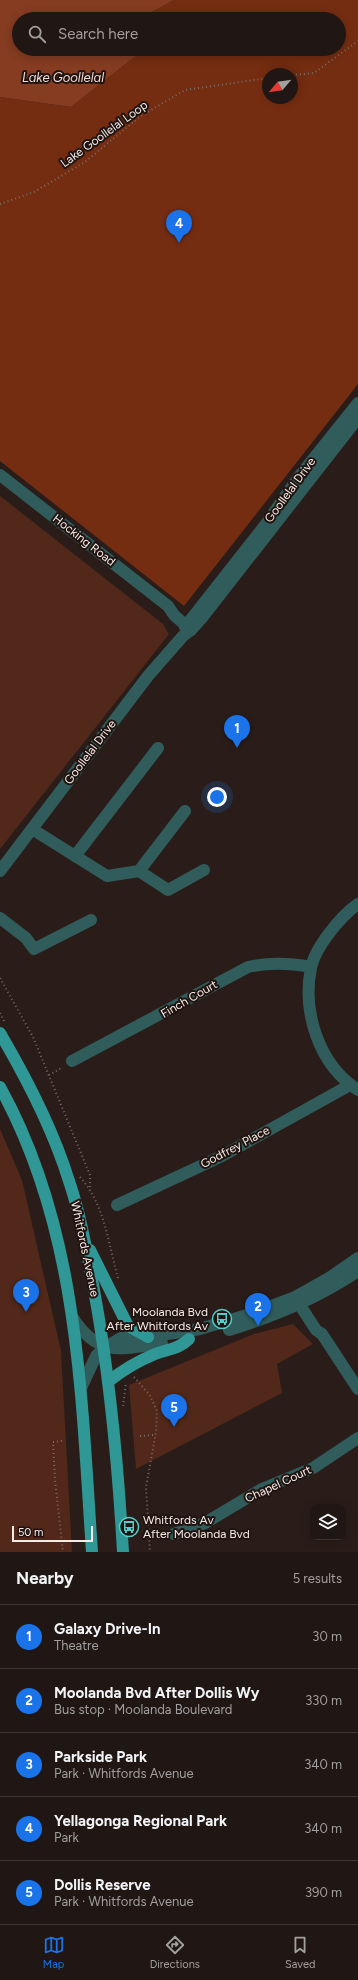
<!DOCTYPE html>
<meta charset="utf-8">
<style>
:root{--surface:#201613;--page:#281f1c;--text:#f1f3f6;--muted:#a29fa0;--line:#3d3533;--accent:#1a73e8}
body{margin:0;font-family:Figtree,sans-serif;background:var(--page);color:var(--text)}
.controls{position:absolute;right:12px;bottom:12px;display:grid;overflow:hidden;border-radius:8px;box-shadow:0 2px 10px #0003}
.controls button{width:36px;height:36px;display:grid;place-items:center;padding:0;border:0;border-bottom:1px solid var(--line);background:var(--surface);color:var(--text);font:20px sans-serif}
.compass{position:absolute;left:262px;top:68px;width:36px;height:36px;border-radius:50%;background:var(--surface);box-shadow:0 2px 10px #0003;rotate:241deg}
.scale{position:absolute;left:12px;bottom:10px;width:81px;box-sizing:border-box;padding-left:4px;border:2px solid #f4ebe7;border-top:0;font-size:11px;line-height:14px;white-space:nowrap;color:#f4ebe7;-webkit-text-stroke:3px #211410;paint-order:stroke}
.you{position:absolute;left:217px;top:797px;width:14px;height:14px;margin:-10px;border:3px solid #fff;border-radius:50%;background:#1a73e8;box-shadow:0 0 0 6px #1a73e833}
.badge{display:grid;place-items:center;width:26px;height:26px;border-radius:50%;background:var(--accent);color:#fff;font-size:13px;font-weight:700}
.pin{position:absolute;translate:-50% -33px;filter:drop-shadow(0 1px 2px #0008)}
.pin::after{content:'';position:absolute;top:21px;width:14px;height:12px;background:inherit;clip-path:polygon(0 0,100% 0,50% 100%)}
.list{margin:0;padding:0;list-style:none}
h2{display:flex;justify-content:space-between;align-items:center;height:52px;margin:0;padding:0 16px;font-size:17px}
h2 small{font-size:13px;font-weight:400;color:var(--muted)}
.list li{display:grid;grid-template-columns:26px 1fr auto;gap:12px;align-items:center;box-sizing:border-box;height:64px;padding:0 16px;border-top:1px solid var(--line)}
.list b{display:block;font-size:15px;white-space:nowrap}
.list p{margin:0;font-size:13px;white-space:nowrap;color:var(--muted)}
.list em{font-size:13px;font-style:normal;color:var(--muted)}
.icon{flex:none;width:22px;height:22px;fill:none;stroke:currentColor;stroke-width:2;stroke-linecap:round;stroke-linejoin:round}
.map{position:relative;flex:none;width:358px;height:1552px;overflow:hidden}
.search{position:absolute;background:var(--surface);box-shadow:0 2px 10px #0003;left:12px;right:12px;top:12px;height:44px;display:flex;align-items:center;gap:10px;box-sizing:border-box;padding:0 14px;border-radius:22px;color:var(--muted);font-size:15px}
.sheet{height:372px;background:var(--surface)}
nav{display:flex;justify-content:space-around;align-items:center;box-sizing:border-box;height:56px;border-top:1px solid var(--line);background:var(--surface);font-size:11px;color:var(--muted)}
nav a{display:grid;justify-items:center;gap:2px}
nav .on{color:var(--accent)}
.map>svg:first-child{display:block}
.green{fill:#51281a}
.forest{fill:#752d11;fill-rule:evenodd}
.water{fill:#853c21}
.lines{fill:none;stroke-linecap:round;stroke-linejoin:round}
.path{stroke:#776b67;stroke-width:2;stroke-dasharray:1 3;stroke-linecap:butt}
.minor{stroke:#305c5b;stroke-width:12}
.major{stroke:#2f9795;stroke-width:12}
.labels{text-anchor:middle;stroke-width:4;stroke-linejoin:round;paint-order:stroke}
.street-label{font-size:12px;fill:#f4ebe7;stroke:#211410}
.poi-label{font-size:12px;fill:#f4ebe7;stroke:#211410;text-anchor:end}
.water-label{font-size:13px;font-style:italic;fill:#f3dcd4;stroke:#211410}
</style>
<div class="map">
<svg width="358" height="1552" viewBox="0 0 358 1552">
<rect width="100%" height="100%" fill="#2a1d19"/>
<g class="green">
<polygon points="0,496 163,624 169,634 0,849"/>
<polygon points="0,1129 22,1180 61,1351 72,1552 0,1552"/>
<polygon points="293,1324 313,1344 277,1364 282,1393 136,1469 129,1385 254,1334"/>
</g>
<path class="forest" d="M 174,0 L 358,0 L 358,384 L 184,606 L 0,461 L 0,97 L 71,107 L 137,55 L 139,49 L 339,49 L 339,19 L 148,19 L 150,13 ZM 268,74 L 292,74 L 292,98 L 268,98 Z"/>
<polygon class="water" points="0,0 174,0 150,13 148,19 19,19 19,49 139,49 137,55 71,107 0,97"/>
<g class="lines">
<g class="path">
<polyline points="292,75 314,73 358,41"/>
<polyline points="0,204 34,192 85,162 141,116 185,90 268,78"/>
<polyline points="0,978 33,1037 90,1175 90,1187"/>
<polyline points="0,1013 5,1023"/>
<polyline points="49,1075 63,1067"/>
<path d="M 80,1177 C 105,1205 108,1243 118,1278"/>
<polyline points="134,1377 149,1394 157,1411 156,1432 146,1487 150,1552"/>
<polyline points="123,1406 126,1383"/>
<polyline points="140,1436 154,1435"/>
<polyline points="62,1441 53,1442 55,1480 63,1552"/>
<polyline points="149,1538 164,1536"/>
</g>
<g class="minor">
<polyline points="0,475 168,606 174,615 191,630"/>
<polyline points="185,627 266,524 298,478 358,403"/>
<polyline points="32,829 107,876 139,871 185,811"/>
<polyline points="75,856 158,748"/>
<polyline points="0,871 148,676 183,636 191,630 201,619 358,418"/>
<polyline points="139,871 168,890 204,870"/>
<path d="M 358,904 C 341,916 315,947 311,968 C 302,1012 319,1065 358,1090"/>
<polyline points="0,918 26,938 34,949 91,920"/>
<path d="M 72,1061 L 248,967 C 270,962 289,963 311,967"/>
<polyline points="117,1205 222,1156 350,1085"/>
<polyline points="296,1299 316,1330 322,1334 358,1389"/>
<path d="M 73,1318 C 99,1358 121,1349 162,1343"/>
<path d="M 229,1330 C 275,1316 318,1298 358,1271"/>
<polyline points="81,1388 96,1356 104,1348 121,1338 148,1337 200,1329 247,1315 295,1297 329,1278 358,1258"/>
<polyline points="174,1534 205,1523 262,1489 313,1468 358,1438"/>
</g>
<g class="major">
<path d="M 0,1033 C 27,1079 53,1129 69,1181 C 81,1216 87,1253 94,1290 C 110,1377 118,1464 123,1552"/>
<path d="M 0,1087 C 79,1230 81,1393 92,1552"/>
<polyline points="90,1250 128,1326 148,1337"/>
<path d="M 109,1381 C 123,1370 138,1361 155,1354 C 168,1349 179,1349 189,1339"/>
</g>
</g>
<defs>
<g id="bus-ring" transform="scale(1)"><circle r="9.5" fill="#211410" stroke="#53cdcb" stroke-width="1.5"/><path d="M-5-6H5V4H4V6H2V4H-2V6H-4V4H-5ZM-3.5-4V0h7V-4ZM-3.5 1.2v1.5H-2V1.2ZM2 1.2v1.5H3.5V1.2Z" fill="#53cdcb"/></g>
</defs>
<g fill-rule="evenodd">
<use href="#bus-ring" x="222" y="1319"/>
<use href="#bus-ring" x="129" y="1527"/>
</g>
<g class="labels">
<g class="street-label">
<text transform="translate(104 134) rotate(-36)" y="4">Lake Goollelal Loop</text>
<text transform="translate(290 490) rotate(-54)" y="4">Goollelal Drive</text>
<text transform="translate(84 540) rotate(38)" y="4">Hocking Road</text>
<text transform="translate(90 752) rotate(-53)" y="4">Goollelal Drive</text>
<text transform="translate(189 999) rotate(-30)" y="4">Finch Court</text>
<text transform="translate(235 1147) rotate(-28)" y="4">Godfrey Place</text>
<text transform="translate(85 1249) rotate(78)" y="4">Whitfords Avenue</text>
<text transform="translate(278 1484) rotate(-25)" y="4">Chapel Court</text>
</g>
<g class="poi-label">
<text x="208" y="1316">Moolanda Bvd<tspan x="208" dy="14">After Whitfords Av</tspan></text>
<text x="143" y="1524" text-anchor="start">Whitfords Av<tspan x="143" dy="14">After Moolanda Bvd</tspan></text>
</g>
<g class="water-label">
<text x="63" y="82">Lake Goollelal</text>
</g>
</g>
</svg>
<div class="controls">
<button><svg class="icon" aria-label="layers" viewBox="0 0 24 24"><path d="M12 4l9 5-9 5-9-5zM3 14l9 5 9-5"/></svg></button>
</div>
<svg class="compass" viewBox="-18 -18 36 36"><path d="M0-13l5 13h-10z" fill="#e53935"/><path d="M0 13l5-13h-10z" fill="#a29fa0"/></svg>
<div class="scale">50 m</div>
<div class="you"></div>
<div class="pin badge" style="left:237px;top:748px">1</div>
<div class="pin badge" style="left:258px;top:1326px">2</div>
<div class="pin badge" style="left:26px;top:1312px">3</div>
<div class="pin badge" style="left:179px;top:243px">4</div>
<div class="pin badge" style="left:174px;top:1427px">5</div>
<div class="search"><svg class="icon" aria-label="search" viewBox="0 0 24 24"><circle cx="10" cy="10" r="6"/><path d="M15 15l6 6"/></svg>Search here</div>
</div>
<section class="sheet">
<h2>Nearby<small>5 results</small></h2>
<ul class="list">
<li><span class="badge">1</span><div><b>Galaxy Drive-In</b><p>Theatre</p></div><em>30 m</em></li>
<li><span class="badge">2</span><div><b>Moolanda Bvd After Dollis Wy</b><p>Bus stop · Moolanda Boulevard</p></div><em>330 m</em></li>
<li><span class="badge">3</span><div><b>Parkside Park</b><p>Park · Whitfords Avenue</p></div><em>340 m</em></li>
<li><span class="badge">4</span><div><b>Yellagonga Regional Park</b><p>Park</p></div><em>340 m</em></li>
<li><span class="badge">5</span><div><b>Dollis Reserve</b><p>Park · Whitfords Avenue</p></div><em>390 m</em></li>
</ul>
</section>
<nav>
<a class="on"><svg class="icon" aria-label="map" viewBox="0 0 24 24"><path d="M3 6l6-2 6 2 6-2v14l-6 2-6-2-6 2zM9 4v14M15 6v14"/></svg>Map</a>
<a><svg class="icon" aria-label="directions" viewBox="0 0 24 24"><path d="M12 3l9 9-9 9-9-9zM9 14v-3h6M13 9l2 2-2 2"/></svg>Directions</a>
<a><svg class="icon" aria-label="saved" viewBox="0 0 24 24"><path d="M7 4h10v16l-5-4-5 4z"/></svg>Saved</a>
</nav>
